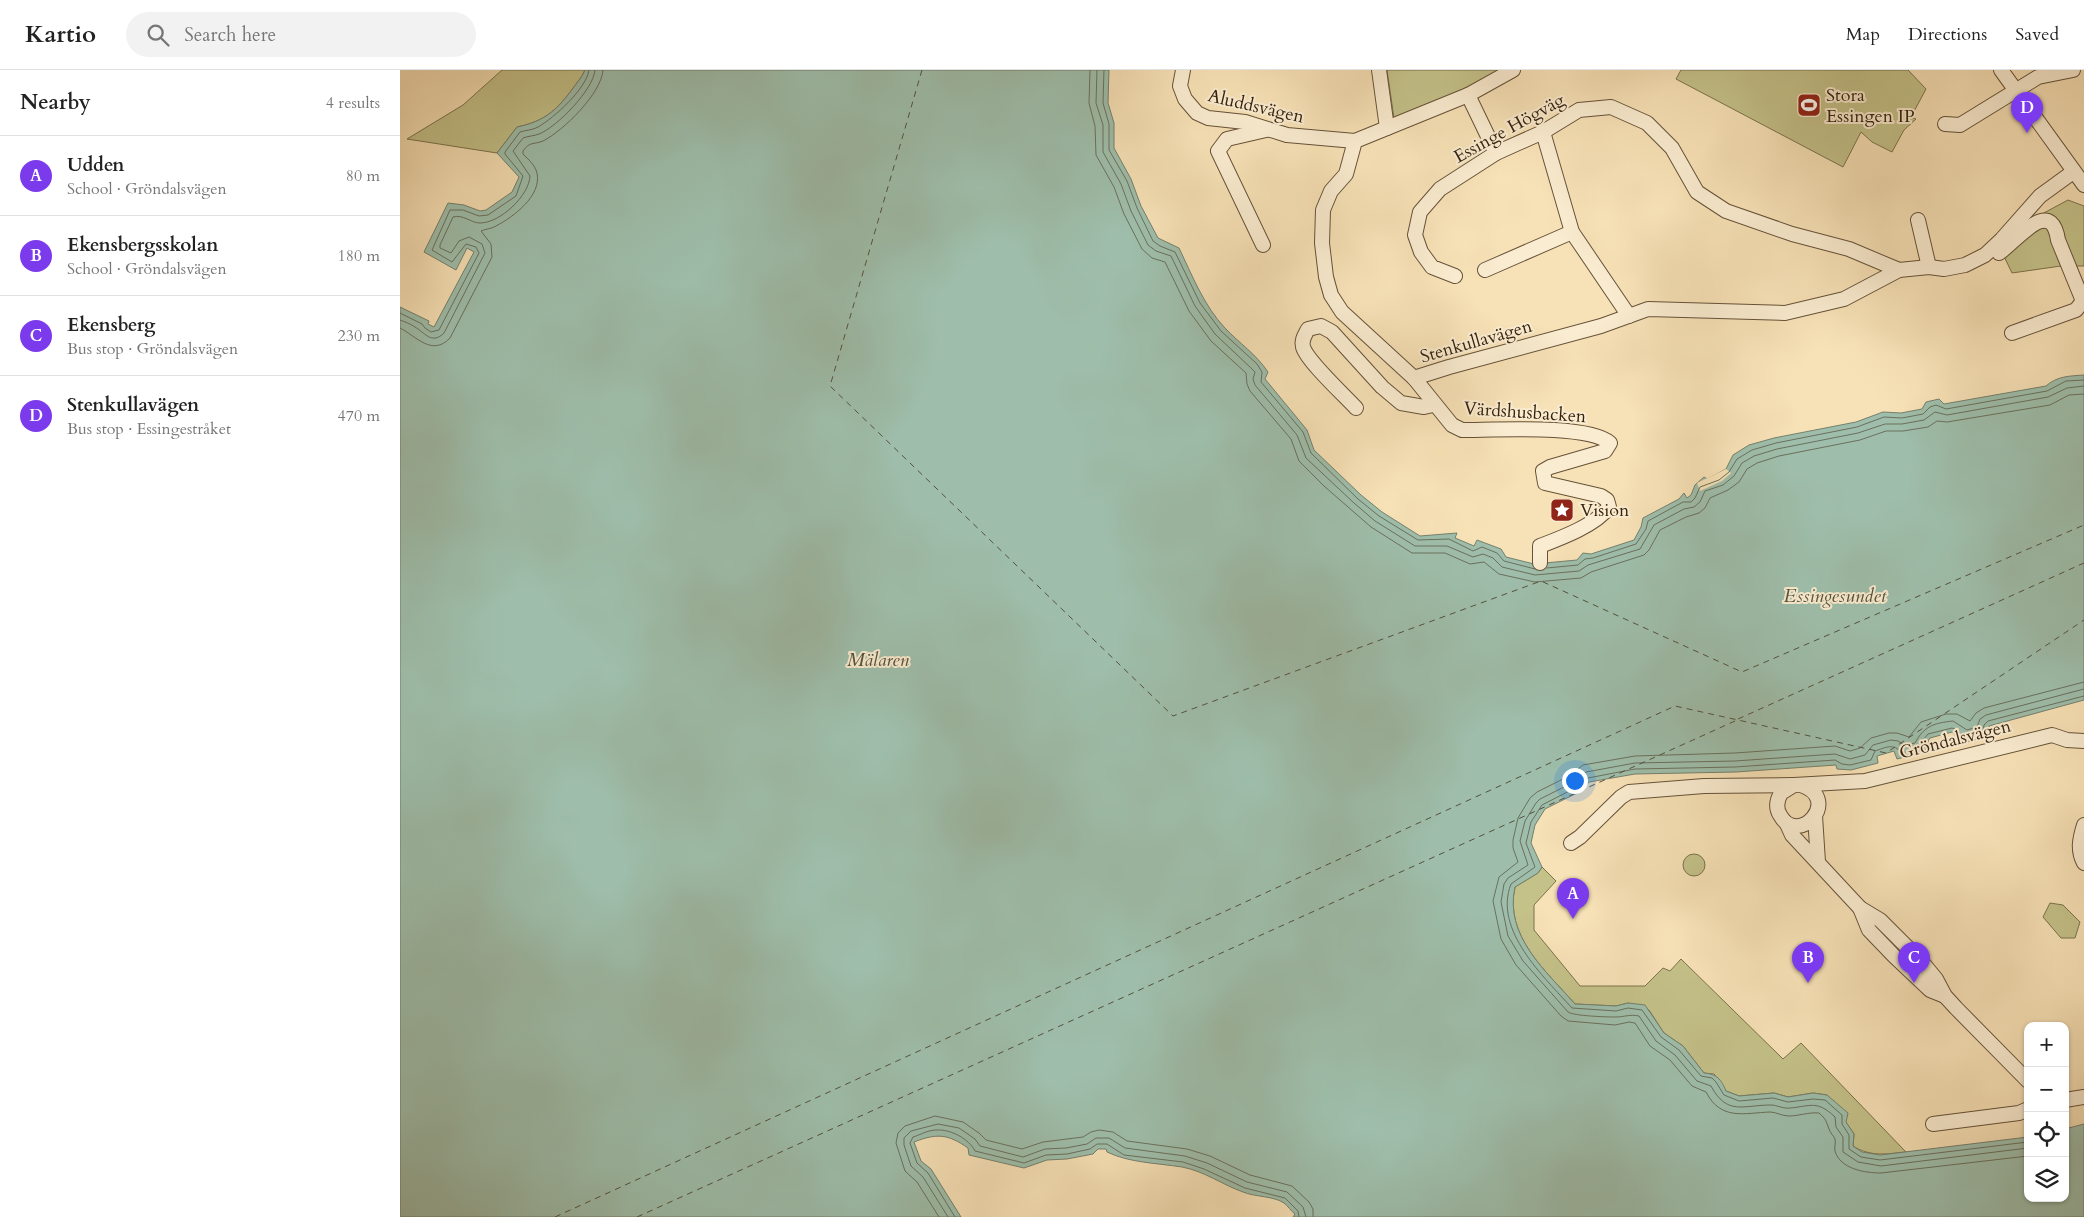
<!DOCTYPE html>
<meta charset="utf-8">
<style>
:root{--surface:#fff;--page:#f2f2f2;--text:#222;--muted:#767676;--line:#e0e0e0;--accent:#7c3aed}
body{margin:0;font-family:Cardo,serif;background:var(--page);color:var(--text)}
.controls{position:absolute;right:15px;bottom:15px;display:grid;overflow:hidden;border-radius:10px;box-shadow:0 1px 4px #0004}
.controls button{width:45px;height:45px;display:grid;place-items:center;padding:0;border:0;border-bottom:1px solid var(--line);background:var(--surface);color:var(--text);font:25px sans-serif}
.you{position:absolute;left:1174px;top:710px;width:18px;height:18px;margin:-12px;border:4px solid #fff;border-radius:50%;background:#1a73e8;box-shadow:0 0 0 8px #1a73e833}
.badge{display:grid;place-items:center;width:32px;height:32px;border-radius:50%;background:var(--accent);color:#fff;font-size:16px;font-weight:700}
.pin{position:absolute;translate:-50% -41px;filter:drop-shadow(0 1px 2px #0008)}
.pin::after{content:'';position:absolute;top:26px;width:18px;height:15px;background:inherit;clip-path:polygon(0 0,100% 0,50% 100%)}
.list{margin:0;padding:0;list-style:none}
h2{display:flex;justify-content:space-between;align-items:center;height:65px;margin:0;padding:0 20px;font-size:21px}
h2 small{font-size:16px;font-weight:400;color:var(--muted)}
.list li{display:grid;grid-template-columns:32px 1fr auto;gap:15px;align-items:center;box-sizing:border-box;height:80px;padding:0 20px;border-top:1px solid var(--line)}
.list b{display:block;font-size:19px;white-space:nowrap}
.list p{margin:0;font-size:16px;white-space:nowrap;color:var(--muted)}
.list em{font-size:16px;font-style:normal;color:var(--muted)}
.icon{flex:none;width:28px;height:28px;fill:none;stroke:currentColor;stroke-width:2;stroke-linecap:round;stroke-linejoin:round}
.map{position:relative;flex:none;width:1684px;height:1147px;overflow:hidden}
header{display:flex;align-items:center;gap:30px;box-sizing:border-box;height:70px;padding:0 25px;background:var(--surface);border-bottom:1px solid var(--line)}
header strong{font-size:24px}
nav{display:flex;gap:28px;margin-inline-start:auto;font-size:18px}
.search{width:350px;height:45px;background:var(--page);display:flex;align-items:center;gap:12px;box-sizing:border-box;padding:0 18px;border-radius:28px;color:var(--muted);font-size:19px}
main{display:flex}
aside{flex:1;background:var(--surface)}
.map>svg:first-child{display:block}
.green{fill:#c4c189;stroke:#7c724c}
.water{fill:#9ebeab;stroke:#74806d}
.pier{fill:#f7e1b6}
.lines{fill:none;stroke-linecap:round;stroke-linejoin:round}
.shore{stroke:#6a705d;stroke-width:1}
.ferry{stroke:#54513e;stroke-width:1;stroke-dasharray:6 5;stroke-linecap:butt}
.minor-casing{stroke:#665239;stroke-width:16}
.minor{stroke:#faecd0;stroke-width:14}
.labels{text-anchor:middle;stroke-width:4;stroke-linejoin:round;paint-order:stroke}
.poi-label{font-size:18px;fill:#35220f;stroke:#faecd0;text-anchor:start}
.street-label{font-size:18px;fill:#35220f;stroke:#faecd0}
.water-label{font-size:19px;font-style:italic;fill:#54513e;stroke:#faecd0}
</style>
<header>
<strong>Kartio</strong>
<div class="search"><svg class="icon" aria-label="search" viewBox="0 0 24 24"><circle cx="10" cy="10" r="6"/><path d="M15 15l6 6"/></svg>Search here</div>
<nav><a>Map</a><a>Directions</a><a>Saved</a></nav>
</header>
<main>
<aside>
<h2>Nearby<small>4 results</small></h2>
<ul class="list">
<li><span class="badge">A</span><div><b>Udden</b><p>School · Gröndalsvägen</p></div><em>80 m</em></li>
<li><span class="badge">B</span><div><b>Ekensbergsskolan</b><p>School · Gröndalsvägen</p></div><em>180 m</em></li>
<li><span class="badge">C</span><div><b>Ekensberg</b><p>Bus stop · Gröndalsvägen</p></div><em>230 m</em></li>
<li><span class="badge">D</span><div><b>Stenkullavägen</b><p>Bus stop · Essingestråket</p></div><em>470 m</em></li>
</ul>
</aside>
<div class="map">
<svg width="1684" height="1147" viewBox="0 0 1684 1147">
<rect width="100%" height="100%" fill="#f7e1b6"/>
<filter id="stains"><feTurbulence type="fractalNoise" baseFrequency=".004" numOctaves="4"/><feColorMatrix values="0 0 0 0 .2 0 0 0 0 .09 0 0 0 0 .02 0 0 0 .5 -.17"/></filter>
<radialGradient id="worn" r=".72"><stop offset=".6" stop-color="#630" stop-opacity="0"/><stop offset="1" stop-color="#630" stop-opacity=".3"/></radialGradient>
<g class="green">
<path d="M 102,0 L 185,0 L 182,6 C 162,33 152,50 117,57 L 97,83 L 7,69 L 63,35 Z"/>
<polygon points="987,0 1100,0 1061,22 994,48"/>
<polygon points="1281,0 1508,0 1526,19 1511,47 1516,49 1504,60 1492,82 1472,72 1461,62 1443,97 1276,9"/>
<polygon points="1668,130 1684,136 1684,196 1661,196 1612,203 1600,178 1627,152"/>
<circle cx="1294" cy="795" r="11"/>
<path d="M 1142,797 L 1156,811 L 1134,835 L 1134,860 L 1180,916 L 1245,916 L 1263,898 L 1270,901 L 1281,889 L 1383,989 L 1401,973 L 1506,1082 C 1487,1084 1470,1087 1453,1076 L 1454,1064 L 1427,1025 L 1413,1023 L 1388,1027 L 1374,1023 L 1339,1026 L 1326,1021 L 1314,1004 L 1304,1003 L 1283,976 L 1264,963 L 1249,940 L 1228,933 L 1216,936 L 1175,934 C 1146,901 1104,866 1115,817 L 1138,803 Z"/>
<polygon points="1650,833 1663,835 1680,852 1675,868 1661,868 1643,847"/>
</g>
<path class="water" d="M 185,0 L 709,0 L 708,33 L 714,53 L 714,78 L 731,109 L 741,136 L 758,168 L 779,178 C 792,205 804,236 825,258 C 839,273 856,284 868,302 L 865,309 L 907,360 L 914,380 L 961,425 L 982,442 L 1020,466 L 1057,463 L 1055,468 L 1074,476 L 1077,470 L 1101,479 L 1106,487 L 1134,494 L 1177,490 L 1183,483 L 1191,484 L 1234,470 L 1241,457 L 1243,448 L 1279,429 L 1284,423 L 1287,428 L 1291,425 L 1295,415 L 1304,407 L 1307,409 L 1326,399 L 1333,385 L 1349,375 L 1374,368 L 1456,352 L 1483,342 L 1501,343 L 1522,339 L 1526,332 L 1539,329 L 1544,334 L 1646,316 C 1657,306 1670,306 1684,305 L 1684,630 L 1589,656 L 1591,665 L 1560,674 L 1556,671 L 1555,664 L 1552,662 L 1530,668 L 1528,671 L 1531,680 L 1497,689 L 1494,681 L 1477,686 L 1478,693 L 1451,700 L 1437,699 L 1436,695 L 1336,702 L 1235,704 L 1189,712 L 1181,721 L 1145,739 L 1135,755 L 1131,773 L 1142,797 L 1138,803 L 1115,817 C 1104,866 1146,901 1175,934 L 1216,936 L 1228,933 L 1245,935 L 1264,963 L 1283,976 L 1304,1003 C 1317,1004 1321,1009 1326,1021 L 1339,1026 L 1374,1023 L 1388,1027 L 1413,1023 L 1427,1025 L 1448,1043 L 1446,1052 L 1454,1064 L 1453,1076 L 1462,1082 L 1480,1085 L 1628,1067 L 1628,1128 L 1665,1128 L 1665,1059 L 1684,1054 L 1684,1147 L 893,1147 L 895,1144 C 891,1141 888,1136 884,1133 C 874,1126 855,1127 843,1122 C 823,1115 804,1101 782,1097 C 757,1093 730,1093 707,1082 L 706,1079 L 698,1079 L 693,1084 L 667,1089 L 647,1090 L 624,1098 L 569,1085 L 568,1078 C 548,1064 537,1063 514,1072 L 521,1091 L 531,1099 L 561,1147 L 0,1147 L 0,237 L 29,251 L 28,254 L 34,257 L 74,182 L 67,178 L 56,200 L 24,182 L 48,133 L 64,135 L 80,141 L 86,140 L 112,122 L 119,107 L 97,83 L 117,57 C 152,50 162,33 182,6 Z"/>
<polygon class="pier" points="1326,399 1331,403 1322,411 1300,421 1297,413"/>
<g class="lines">
<g class="shore">
<polyline points="690,0 689,33 695,56 696,85 714,117 724,144 742,179 752,188 765,192 789,241 811,271 846,303 847,314 850,321 891,369 899,391 924,416 971,457 1012,483 1045,483 1070,494 1084,492 1099,504 1135,512 1181,508 1191,502 1244,485 1249,480 1260,460 1286,447 1299,443 1305,438 1310,428 1328,420 1339,412 1347,399 1357,393 1379,386 1460,370 1486,361 1503,361 1528,357 1537,351 1547,352 1650,335 1669,325 1684,324"/>
<polyline points="697,0 696,33 703,55 703,82 721,114 731,141 748,175 756,181 771,186 795,236 815,264 852,299 855,302 853,309 855,315 897,365 906,388 954,433 975,451 1015,476 1047,476 1073,487 1083,484 1093,488 1102,497 1135,505 1179,501 1188,495 1240,479 1254,455 1284,439 1294,437 1300,432 1305,421 1323,415 1334,406 1342,393 1354,386 1377,379 1458,363 1485,354 1502,354 1524,350 1535,342 1547,345 1648,327 1667,318 1684,316"/>
<polyline points="704,0 703,33 709,54 709,80 727,111 737,138 753,171 760,176 775,182 800,233 821,261 857,294 862,302 861,312 903,362 911,383 958,429 979,446 1018,470 1049,469 1073,481 1082,477 1097,483 1104,491 1135,499"/>
<path d="M 0,243 L 22,254 L 25,258 L 31,262 L 39,260 L 79,183 L 76,177 L 66,174 L 52,192 L 32,180 L 50,140 L 63,140 L 79,146 L 88,145 L 116,126 L 123,106 L 105,84 L 105,82 L 120,62 C 126,60 133,60 138,57 C 154,48 187,18 189,0"/>
<path d="M 0,250 C 5,252 11,254 15,257 C 25,263 32,275 44,263 L 85,183 L 82,174 L 69,167 L 59,171 L 51,183 L 40,178 L 40,175 L 53,147 C 63,144 71,153 80,153 C 100,153 129,126 130,106 L 113,81 L 123,68 C 128,66 134,66 139,64 C 157,57 194,19 195,0"/>
<path d="M 0,258 C 16,266 32,287 50,268 L 92,187 L 91,174 L 81,161 C 85,159 91,159 96,156 C 113,147 142,126 137,103 C 135,95 128,89 123,84 L 123,81 C 130,71 133,75 143,71 C 163,61 202,23 203,0"/>
<polyline points="1147,498 1178,495 1185,489 1193,488 1236,474 1246,459 1248,451 1283,432 1291,432 1295,428 1300,417 1319,410 1329,402 1337,389 1352,380 1376,373 1457,357 1484,347 1502,348 1523,344 1530,337 1536,335 1546,339 1647,321 1666,311 1684,310"/>
<path d="M 1628,1072 L 1480,1090 L 1461,1087 L 1449,1079 L 1449,1065 L 1442,1054 L 1442,1045 L 1425,1030 L 1413,1029 L 1388,1032 L 1373,1028 L 1339,1031 L 1324,1025 L 1316,1012 L 1312,1008 L 1301,1006 L 1279,980 L 1261,967 L 1242,940 L 1228,938 L 1216,941 L 1172,938 C 1144,907 1093,860 1111,814 L 1135,797 L 1126,773 L 1131,752 L 1142,735 L 1177,717 L 1188,708 L 1235,699 L 1335,697 L 1435,690 L 1442,694 L 1450,695 L 1471,690 L 1475,681 C 1487,677 1493,673 1502,683 L 1522,677 L 1524,669 L 1528,664 L 1552,658 L 1558,660 L 1561,667 L 1563,668 L 1583,662 L 1584,655 L 1588,651 L 1684,626"/>
<path d="M 1628,1078 L 1481,1096 L 1458,1092 L 1443,1082 L 1443,1067 L 1436,1057 L 1435,1047 C 1417,1030 1411,1036 1390,1038 C 1383,1039 1377,1035 1371,1035 C 1343,1035 1327,1046 1311,1016 L 1297,1011 L 1275,985 L 1256,971 L 1239,946 C 1230,944 1224,947 1216,947 C 1206,947 1174,946 1168,942 L 1123,891 L 1108,866 L 1101,832 L 1104,814 L 1108,808 L 1128,795 L 1120,771 L 1125,751 L 1136,733 L 1140,729 L 1174,712 L 1186,702 L 1235,693 L 1335,691 L 1435,684 L 1450,689 L 1465,685 L 1473,675 L 1491,670 L 1498,671 L 1505,675 L 1515,673 C 1524,656 1534,653 1553,651 L 1567,660 L 1577,657 L 1580,649 L 1586,645 L 1684,619"/>
<path d="M 1628,1086 L 1481,1103 C 1465,1103 1440,1099 1435,1081 C 1434,1077 1436,1073 1435,1069 C 1434,1066 1430,1063 1429,1059 C 1426,1051 1426,1049 1419,1043 C 1408,1042 1399,1046 1389,1046 C 1382,1046 1376,1042 1370,1042 C 1344,1043 1321,1051 1306,1022 L 1292,1016 L 1270,990 L 1250,976 L 1235,953 L 1229,952 L 1215,955 L 1168,951 L 1161,946 L 1116,895 L 1101,869 L 1093,831 L 1099,807 L 1118,792 L 1113,778 L 1113,770 L 1118,748 L 1130,728 L 1137,722 L 1169,706 L 1183,695 L 1235,686 L 1335,683 L 1435,676 L 1450,681 L 1460,678 L 1471,668 L 1489,663 L 1497,663 L 1509,667 L 1521,652 L 1546,644 L 1557,644 L 1570,651 L 1576,643 L 1584,638 L 1684,612"/>
<polyline points="539,1147 517,1112 505,1101 496,1073 498,1063 505,1056 535,1046 563,1052 579,1063 586,1070 622,1079 643,1072 683,1067 691,1062 699,1060 713,1062 727,1071 787,1079 810,1086 850,1105 892,1116 909,1132 913,1139 913,1147"/>
<polyline points="548,1147 523,1107 511,1096 504,1075 504,1068 511,1061 538,1054 559,1058 575,1069 580,1076 623,1087 645,1079 666,1078 687,1074 696,1068 709,1068 725,1078 785,1086 807,1093 847,1112 887,1122 903,1137 906,1147"/>
<path d="M 555,1147 L 528,1103 L 517,1093 L 510,1073 L 513,1067 C 520,1065 528,1060 536,1060 C 551,1059 569,1069 575,1081 L 624,1093 L 646,1085 L 667,1084 L 690,1079 L 697,1074 L 707,1074 L 724,1085 L 783,1092 L 804,1099 L 845,1118 L 885,1128 L 898,1141 L 899,1147"/>
</g>
<g class="ferry">
<polyline points="522,0 430,316 773,646 1141,511 1342,602 1684,455"/>
<polyline points="1338,649 1684,493"/>
<polyline points="155,1147 1275,636 1486,683 1684,550"/>
<polyline points="237,1147 1335,651"/>
</g>
<g class="minor-casing">
<g id="minor">
<polyline points="783,0 780,16 785,29 797,43 808,48 845,52 887,65 955,71"/>
<polyline points="979,0 987,58"/>
<polyline points="1113,0 1068,25 955,71 946,104 931,121 923,140 922,173 926,207 931,225 942,242 1014,308 1049,297 1201,256 1248,239 1385,243 1444,229 1499,200 1529,197 1544,199 1565,195 1585,185 1602,169 1640,126 1673,102"/>
<polyline points="1601,0 1684,115"/>
<polyline points="1068,25 1096,83"/>
<polyline points="1545,54 1560,55 1638,7 1673,0"/>
<polyline points="1143,62 1172,162 1229,246"/>
<polyline points="1518,150 1529,197"/>
<polyline points="863,175 818,81 827,69 866,60"/>
<path d="M 1599,183 C 1615,173 1651,124 1658,170 L 1683,231 L 1676,240 L 1612,263"/>
<polyline points="1085,200 1172,162"/>
<polyline points="1055,206 1032,197 1021,182 1015,165 1020,142 1040,119 1096,83 1143,62 1179,40 1211,37 1247,53 1272,78 1297,122 1326,141 1392,164 1449,179 1499,200"/>
<path d="M 1014,308 L 1052,355 L 1062,360 C 1094,360 1188,354 1210,373 L 1205,381 L 1150,397 L 1143,401 L 1145,413 L 1201,426 L 1207,430 L 1209,437 C 1196,455 1161,468 1140,476 L 1140,493"/>
<path d="M 956,338 C 945,326 907,291 903,277 C 901,270 905,265 908,259 L 921,256 L 932,262 L 982,317 L 1001,333 L 1024,337 L 1033,335"/>
<path d="M 1401,715 C 1443,729 1398,778 1380,745 C 1375,737 1377,730 1381,723 L 1394,715 L 1465,711 L 1652,665 L 1667,670 L 1684,671"/>
<polyline points="1415,746 1418,792"/>
<polyline points="1387,754 1392,765 1460,838 1480,850 1522,892 1536,909 1545,926 1556,938 1628,1011"/>
<path d="M 1684,755 C 1680,768 1677,780 1684,793"/>
<polyline points="1171,773 1180,767 1221,727 1229,722 1304,716 1393,715"/>
<polyline points="1460,838 1469,860 1494,886 1530,920 1545,926"/>
<polyline points="1665,1030 1684,1027"/>
<polyline points="1533,1054 1619,1043 1628,1039"/>
</g>
</g>
<use href="#minor" class="minor"/>
</g>
<defs>
<g id="stadium-square" transform="scale(1.25)"><rect x="-9" y="-9" width="18" height="18" rx="4" fill="#8f2418" stroke="#faecd0"/><path d="M0-5a6.5 5 0 1 0 0 10a6.5 5 0 1 0 0-10ZM-3.5-1.8h7v3.6h-7Z" fill="#fff"/></g>
<g id="sight-square" transform="scale(1.25)"><rect x="-9" y="-9" width="18" height="18" rx="4" fill="#8f2418" stroke="#faecd0"/><path d="M0-6L1.8-2.2L6-1.7L2.9 1.2L3.7 5.4L0 3.3L-3.7 5.4L-2.9 1.2L-6-1.7L-1.8-2.2Z" fill="#fff"/></g>
</defs>
<g fill-rule="evenodd">
<use href="#stadium-square" x="1409" y="35"/>
<use href="#sight-square" x="1162" y="440"/>
</g>
<g class="labels">
<g class="poi-label">
<text x="1426" y="31">Stora<tspan x="1426" dy="21">Essingen IP</tspan></text>
<text x="1180" y="446">Vision</text>
</g>
<g class="street-label">
<text transform="translate(856 36) rotate(13)" y="6">Aluddsvägen</text>
<text transform="translate(1109 58) rotate(-29)" y="6">Essinge Högväg</text>
<text transform="translate(1076 271) rotate(-16)" y="6">Stenkullavägen</text>
<text transform="translate(1125 342) rotate(4)" y="6">Värdshusbacken</text>
<text transform="translate(1555 669) rotate(-14)" y="6">Gröndalsvägen</text>
</g>
<g class="water-label">
<text x="1435" y="532">Essingesundet</text>
<text x="478" y="596">Mälaren</text>
</g>
</g>
<rect width="100%" height="100%" filter="url(#stains)"/>
<rect width="100%" height="100%" fill="url(#worn)"/>
</svg>
<div class="controls">
<button>+</button>
<button>−</button>
<button><svg class="icon" aria-label="locate" viewBox="0 0 24 24"><circle cx="12" cy="12" r="6"/><path d="M12 2v4M12 18v4M2 12h4M18 12h4"/></svg></button>
<button><svg class="icon" aria-label="layers" viewBox="0 0 24 24"><path d="M12 4l9 5-9 5-9-5zM3 14l9 5 9-5"/></svg></button>
</div>
<div class="you"></div>
<div class="pin badge" style="left:1173px;top:849px">A</div>
<div class="pin badge" style="left:1408px;top:913px">B</div>
<div class="pin badge" style="left:1514px;top:913px">C</div>
<div class="pin badge" style="left:1627px;top:63px">D</div>
</div>
</main>
